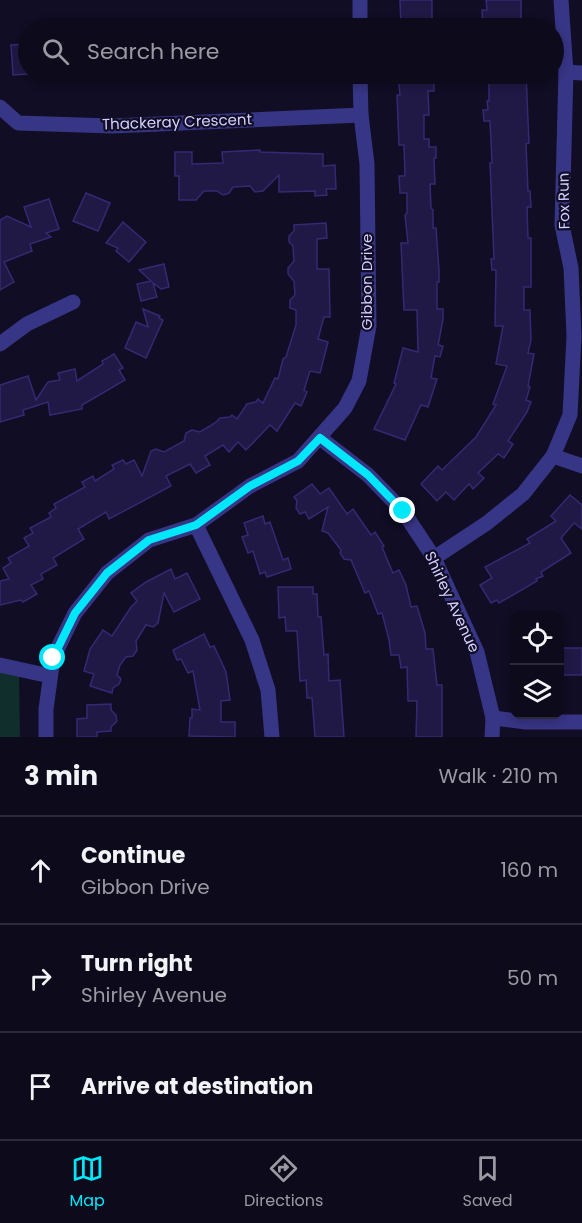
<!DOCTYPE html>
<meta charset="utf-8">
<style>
:root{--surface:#0c0a1b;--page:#1a1828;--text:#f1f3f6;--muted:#9a9aa3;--line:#2c2b3a;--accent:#00e7fa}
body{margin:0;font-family:Poppins,sans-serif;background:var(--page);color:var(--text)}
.controls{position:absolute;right:18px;bottom:18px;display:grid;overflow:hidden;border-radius:12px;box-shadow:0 3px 9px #0003}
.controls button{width:54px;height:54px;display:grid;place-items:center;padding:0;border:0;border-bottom:2px solid var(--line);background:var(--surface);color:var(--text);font:30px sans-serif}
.stop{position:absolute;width:18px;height:18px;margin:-14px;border:4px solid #00e7fa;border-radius:50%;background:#fff}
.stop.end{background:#00e7fa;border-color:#fff;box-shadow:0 2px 6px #0008}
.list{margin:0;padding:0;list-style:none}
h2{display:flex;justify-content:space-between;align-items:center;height:78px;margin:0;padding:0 24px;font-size:26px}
h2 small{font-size:20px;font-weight:400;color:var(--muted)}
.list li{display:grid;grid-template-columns:39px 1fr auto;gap:18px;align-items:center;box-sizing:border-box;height:108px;padding:0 24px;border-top:2px solid var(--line)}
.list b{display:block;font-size:22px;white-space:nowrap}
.list p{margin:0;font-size:20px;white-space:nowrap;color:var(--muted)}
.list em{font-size:20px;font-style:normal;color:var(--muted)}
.icon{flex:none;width:33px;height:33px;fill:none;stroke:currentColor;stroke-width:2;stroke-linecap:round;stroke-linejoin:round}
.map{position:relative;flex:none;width:582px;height:737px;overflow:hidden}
.search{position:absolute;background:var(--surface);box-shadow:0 3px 9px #0003;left:18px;right:18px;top:18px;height:66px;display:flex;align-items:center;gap:15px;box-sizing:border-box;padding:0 21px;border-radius:33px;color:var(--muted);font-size:22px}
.sheet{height:402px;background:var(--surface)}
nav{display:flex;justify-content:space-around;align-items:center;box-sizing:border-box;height:84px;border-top:2px solid var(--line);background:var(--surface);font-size:16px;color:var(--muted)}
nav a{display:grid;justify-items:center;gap:3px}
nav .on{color:var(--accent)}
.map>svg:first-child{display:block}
.green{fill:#0f2e2c}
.building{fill:#201845;stroke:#362973;stroke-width:1.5}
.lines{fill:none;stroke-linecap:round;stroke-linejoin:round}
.minor{stroke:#373585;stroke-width:15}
.route{stroke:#00e7fa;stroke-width:8}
.labels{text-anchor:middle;stroke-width:4.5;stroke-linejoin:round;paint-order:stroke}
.street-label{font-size:15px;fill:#d4cfff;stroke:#100d24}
</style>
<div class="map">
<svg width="582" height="737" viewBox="0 0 582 737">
<rect width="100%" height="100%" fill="#100d24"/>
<polygon class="green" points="0,671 19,676 20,737 0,737"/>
<g class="building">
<polygon points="400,0 432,0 432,28 401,28"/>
<polygon points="486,0 521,0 521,28 483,28 482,10 487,10"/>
<polygon points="28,44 28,74 13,75 11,45"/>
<polygon points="398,74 434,74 434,91 428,91 429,115 424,115 424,139 429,139 429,147 436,147 436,158 434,158 435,184 430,184 431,208 433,210 433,228 436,228 439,270 439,282 437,282 437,309 443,309 443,320 438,345 443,346 440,357 435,356 431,378 437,379 428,407 421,405 405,440 374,429 396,384 394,383 403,348 418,352 417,310 404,310 401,243 408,243 405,215 407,213 407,193 400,193 399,176 405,176 404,145 399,145 397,95 400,95"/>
<polygon points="489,74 526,74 529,143 526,144 528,191 530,191 531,207 527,207 528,238 531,238 531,287 524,287 524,310 530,310 531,340 528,353 534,354 528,386 530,387 526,400 531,402 527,412 508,441 513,444 504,458 498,454 478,473 484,478 473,489 469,484 454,500 446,492 437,501 421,484 438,466 442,470 476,437 496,405 493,404 507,366 496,364 503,326 495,326 496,270 492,270 491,259 494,259 490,163 492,163 490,121 484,121 483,110 488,110 487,101 489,101"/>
<polygon points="260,150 260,152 323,154 323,166 335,165 336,189 326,189 327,195 315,196 315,191 279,192 279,175 263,191 255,192 250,186 233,187 229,193 223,195 217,191 204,191 196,200 179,200 179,176 175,176 175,152 192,152 192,164 223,163 222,152"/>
<polygon points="86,193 110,203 98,231 73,221"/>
<polygon points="49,199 59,229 46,233 51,237 30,244 32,251 4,262 14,282 0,290 0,220 7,216 31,227 24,207"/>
<polygon points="123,222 146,242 129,262 116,251 118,248 106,243"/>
<polygon points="326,223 327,238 317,239 317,269 329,269 330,317 324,317 318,339 328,342 320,373 310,371 304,390 307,392 301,406 295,403 277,431 270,425 246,450 238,442 229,452 223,445 205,456 210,465 196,473 190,464 166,476 171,486 109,519 106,512 78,529 84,539 53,558 57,565 41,574 43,579 31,585 37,594 23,602 21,600 0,605 0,581 9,579 3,568 11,563 8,558 29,546 24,538 33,533 30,528 51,517 49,513 56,508 54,504 85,487 82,482 93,476 95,481 114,469 112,465 123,460 126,464 134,460 142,476 151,451 156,449 164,452 184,441 186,433 192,430 200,432 215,423 220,418 230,417 232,415 237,419 247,404 256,402 258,399 263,403 275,378 278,379 283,359 286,357 296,325 296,310 290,308 290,300 295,295 294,281 288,274 288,268 294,261 293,246 289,242 289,236 294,231 294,225"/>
<polygon points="164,264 169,287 161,289 153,283 157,297 141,301 137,284 151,281 139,270"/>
<polygon points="143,309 160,316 159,318 163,320 146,358 125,348 136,322 148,327"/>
<polygon points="114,354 123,368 119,370 125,380 82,405 82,409 50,415 48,402 23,410 24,415 0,422 0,385 28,376 36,400 48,382 60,380 58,373 75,369 77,381 103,364 102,361"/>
<polygon points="312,484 320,494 329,488 347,514 353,509 371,535 375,532 384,546 382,547 393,573 399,570 406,585 411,607 417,606 425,633 426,649 433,649 437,685 442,685 442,736 440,737 416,737 417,701 408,701 407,667 401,668 399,655 391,655 389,640 382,613 378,614 369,591 365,593 351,560 344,559 340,553 341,550 328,533 322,531 328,507 309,519 305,512 300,514 296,508 297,501 294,497"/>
<polygon points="570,495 582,505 582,529 574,523 561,538 571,553 541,572 543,576 536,579 537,581 499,603 497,600 491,603 480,585 492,578 485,567 530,543 527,539 556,521 551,516"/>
<polygon points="263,516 265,524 270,522 283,560 288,558 291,569 267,577 265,572 260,574 253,551 248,553 242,537 248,535 244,523"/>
<polygon points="171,569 175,579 187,573 200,599 174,612 164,593 158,623 153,627 146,625 136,641 137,650 133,656 126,657 120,665 117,675 121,679 119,684 113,688 112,693 90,686 94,674 84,671 90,649 103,630 112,636 131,607 137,601 131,593 146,582"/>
<polygon points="278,587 313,587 313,594 317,594 318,617 321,617 324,655 328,654 329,681 340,680 344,737 315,737 312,698 307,698 306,680 300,681 297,631 286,631 285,617 279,618"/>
<polygon points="204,634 210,647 214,646 226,672 230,700 221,701 221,722 235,722 235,737 189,736 190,718 192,718 192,709 200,710 193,671 188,673 181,659 177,660 173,650"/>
<rect x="560" y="648" width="22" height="27"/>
<polygon points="111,704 111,710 116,715 117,721 111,727 111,731 97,732 97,737 77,737 77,719 87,718 87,705"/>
</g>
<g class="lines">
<g class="minor">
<polyline points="360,0 360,28"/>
<polyline points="566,72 582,73"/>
<polyline points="0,107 18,123 112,126 361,115"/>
<polyline points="0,344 27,324 73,302"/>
<polyline points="320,438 368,475 403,511 434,558 477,652 493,718 492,737"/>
<polyline points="553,456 582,466"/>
<polyline points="196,525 252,640 268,690 272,737"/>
<polyline points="434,558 487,523 523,494 553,456 570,415 574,336 571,268 562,225 566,72 561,0"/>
<polyline points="0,665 50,676"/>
<polyline points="493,718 526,722 582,722"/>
<polyline points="46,737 46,709 53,658 75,613 107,573 149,540 196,525 250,486 298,461 345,408 359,381 369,326 367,164 361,115 360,74"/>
</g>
</g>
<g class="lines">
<polyline class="route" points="53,658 75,613 107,573 149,540 196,525 250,486 298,461 320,438 368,475 403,511"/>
</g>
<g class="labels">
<g class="street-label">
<text transform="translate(177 122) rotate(-2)" y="5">Thackeray Crescent</text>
<text transform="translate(564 201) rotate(-91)" y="5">Fox Run</text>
<text transform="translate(367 282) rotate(-90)" y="5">Gibbon Drive</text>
<text transform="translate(452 602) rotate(65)" y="5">Shirley Avenue</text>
</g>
</g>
</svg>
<div class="controls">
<button><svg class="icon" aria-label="locate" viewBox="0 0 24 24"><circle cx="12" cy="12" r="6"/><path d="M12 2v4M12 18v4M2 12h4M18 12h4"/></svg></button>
<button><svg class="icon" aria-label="layers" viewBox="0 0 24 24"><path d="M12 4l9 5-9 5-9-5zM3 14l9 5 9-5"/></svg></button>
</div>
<div class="stop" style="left:53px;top:658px"></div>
<div class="stop end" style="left:403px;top:511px"></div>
<div class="search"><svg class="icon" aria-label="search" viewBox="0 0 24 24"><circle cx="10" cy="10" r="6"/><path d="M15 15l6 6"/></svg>Search here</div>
</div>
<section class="sheet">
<h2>3 min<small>Walk · 210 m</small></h2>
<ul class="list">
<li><svg class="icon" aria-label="ahead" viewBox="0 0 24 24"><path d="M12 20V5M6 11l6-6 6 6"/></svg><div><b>Continue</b><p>Gibbon Drive</p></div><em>160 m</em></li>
<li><svg class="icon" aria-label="right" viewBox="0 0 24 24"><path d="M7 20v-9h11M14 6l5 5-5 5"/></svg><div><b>Turn right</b><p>Shirley Avenue</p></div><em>50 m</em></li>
<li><svg class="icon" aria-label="arrive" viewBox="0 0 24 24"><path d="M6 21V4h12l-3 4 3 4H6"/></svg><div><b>Arrive at destination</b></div></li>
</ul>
</section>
<nav>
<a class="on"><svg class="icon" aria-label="map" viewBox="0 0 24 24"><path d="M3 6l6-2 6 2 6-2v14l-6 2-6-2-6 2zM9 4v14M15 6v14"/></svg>Map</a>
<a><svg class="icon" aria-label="directions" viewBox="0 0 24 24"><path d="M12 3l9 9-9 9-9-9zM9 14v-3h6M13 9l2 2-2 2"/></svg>Directions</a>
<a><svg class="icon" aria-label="saved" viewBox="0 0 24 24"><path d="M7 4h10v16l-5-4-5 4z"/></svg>Saved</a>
</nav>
